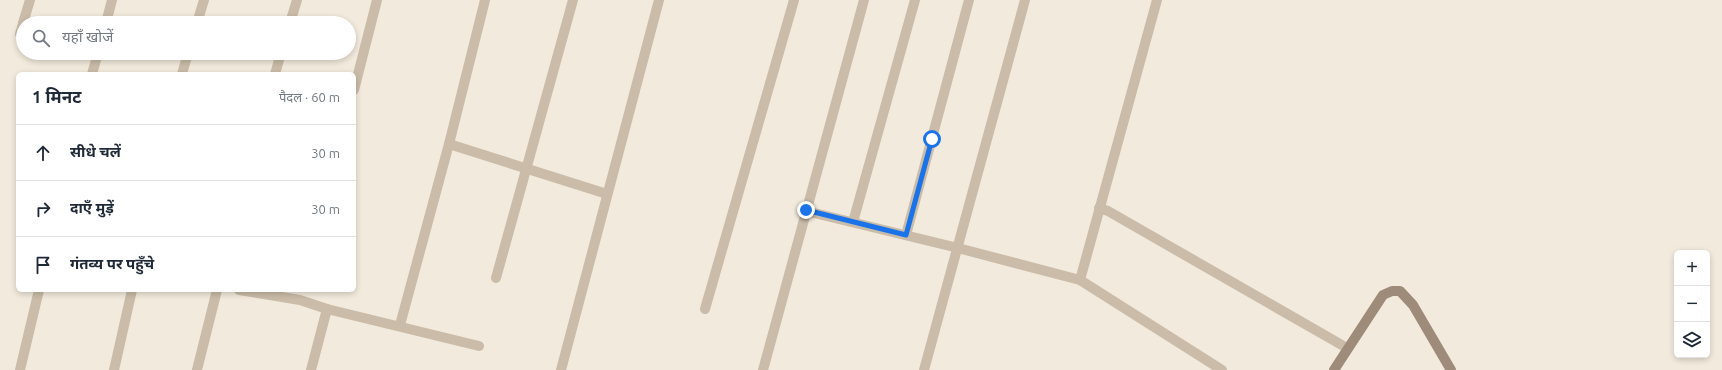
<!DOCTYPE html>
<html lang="hi">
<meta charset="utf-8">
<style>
:root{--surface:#fff;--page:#f2f2f3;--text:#1f2937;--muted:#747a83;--line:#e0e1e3}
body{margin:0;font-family:Ubuntu,"Noto Sans Devanagari",sans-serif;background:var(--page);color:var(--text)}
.controls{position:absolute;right:12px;bottom:12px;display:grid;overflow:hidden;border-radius:6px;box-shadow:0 2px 6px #0003}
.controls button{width:36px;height:36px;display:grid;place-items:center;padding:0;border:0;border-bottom:1px solid var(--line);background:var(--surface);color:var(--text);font:20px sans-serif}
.stop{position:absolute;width:12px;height:12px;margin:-9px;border:3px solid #1a73e8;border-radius:50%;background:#fff}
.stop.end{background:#1a73e8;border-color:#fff;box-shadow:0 1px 4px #0008}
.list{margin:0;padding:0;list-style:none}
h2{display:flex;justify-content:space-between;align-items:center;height:52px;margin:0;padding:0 16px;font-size:17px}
h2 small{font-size:13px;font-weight:400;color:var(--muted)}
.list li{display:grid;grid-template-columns:26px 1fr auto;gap:12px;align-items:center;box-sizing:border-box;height:56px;padding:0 16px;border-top:1px solid var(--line)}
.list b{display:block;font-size:15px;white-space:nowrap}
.list em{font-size:13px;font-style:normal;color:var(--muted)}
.icon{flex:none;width:22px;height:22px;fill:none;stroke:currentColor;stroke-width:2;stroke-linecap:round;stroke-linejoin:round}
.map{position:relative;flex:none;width:1722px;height:370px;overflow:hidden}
.search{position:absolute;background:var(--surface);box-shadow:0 2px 6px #0003;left:16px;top:16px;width:340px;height:44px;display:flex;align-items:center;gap:10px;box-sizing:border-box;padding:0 14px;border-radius:22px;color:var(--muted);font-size:15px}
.panel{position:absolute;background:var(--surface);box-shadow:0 2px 6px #0003;left:16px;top:72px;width:340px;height:220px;border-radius:6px}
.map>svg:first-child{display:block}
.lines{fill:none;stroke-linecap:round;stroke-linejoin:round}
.street{stroke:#cabca8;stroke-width:10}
.secondary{stroke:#9e8b79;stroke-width:10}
.route{stroke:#1a73e8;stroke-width:5}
</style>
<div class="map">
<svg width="1722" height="370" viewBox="0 0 1722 370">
<rect width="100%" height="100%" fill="#f2eadc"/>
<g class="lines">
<g class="street">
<polyline points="23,23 30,0"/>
<polyline points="106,23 112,0"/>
<polyline points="197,23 204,0"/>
<polyline points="290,23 297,0"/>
<polyline points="20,34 23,24"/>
<polyline points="92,74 98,53"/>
<polyline points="182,74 188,53"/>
<polyline points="275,74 281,53"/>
<polyline points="354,90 377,0"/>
<polyline points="449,144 607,194"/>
<polyline points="1099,208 1108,211 1347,348"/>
<polyline points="806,211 958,248 1080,280 1222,370"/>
<polyline points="853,222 915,0"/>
<polyline points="906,235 969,0"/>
<polyline points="496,278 573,0"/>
<polyline points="1080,280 1157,0"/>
<polyline points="239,290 300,300 327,309 479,346"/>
<polyline points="705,309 794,0"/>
<polyline points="400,325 449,144 485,0"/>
<polyline points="20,370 39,290"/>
<polyline points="114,370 132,290"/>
<polyline points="197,370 217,290"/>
<polyline points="311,370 327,309"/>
<polyline points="561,370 659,0"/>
<polyline points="763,370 864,0"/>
<polyline points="924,370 1025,0"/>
</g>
<polyline class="secondary" points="1334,370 1383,295 1392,291 1400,291 1413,305 1451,370"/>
</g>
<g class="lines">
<polyline class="route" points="806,210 906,235 932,139"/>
</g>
</svg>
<div class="controls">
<button>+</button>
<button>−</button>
<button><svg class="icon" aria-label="layers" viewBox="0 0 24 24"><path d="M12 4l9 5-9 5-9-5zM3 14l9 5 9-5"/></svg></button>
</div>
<div class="stop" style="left:932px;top:139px"></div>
<div class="stop end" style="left:806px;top:210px"></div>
<div class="search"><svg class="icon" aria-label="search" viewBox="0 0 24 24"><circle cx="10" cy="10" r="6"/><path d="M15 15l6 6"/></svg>यहाँ खोजें</div>
<section class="panel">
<h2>1 मिनट<small>पैदल · 60 m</small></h2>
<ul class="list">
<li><svg class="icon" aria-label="ahead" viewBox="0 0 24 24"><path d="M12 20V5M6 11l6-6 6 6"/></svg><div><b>सीधे चलें</b></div><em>30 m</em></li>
<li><svg class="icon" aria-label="right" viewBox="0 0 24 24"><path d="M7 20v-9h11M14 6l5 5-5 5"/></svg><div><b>दाएँ मुड़ें</b></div><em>30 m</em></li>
<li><svg class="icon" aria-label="arrive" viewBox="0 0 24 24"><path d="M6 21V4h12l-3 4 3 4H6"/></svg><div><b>गंतव्य पर पहुँचे</b></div></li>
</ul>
</section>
</div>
